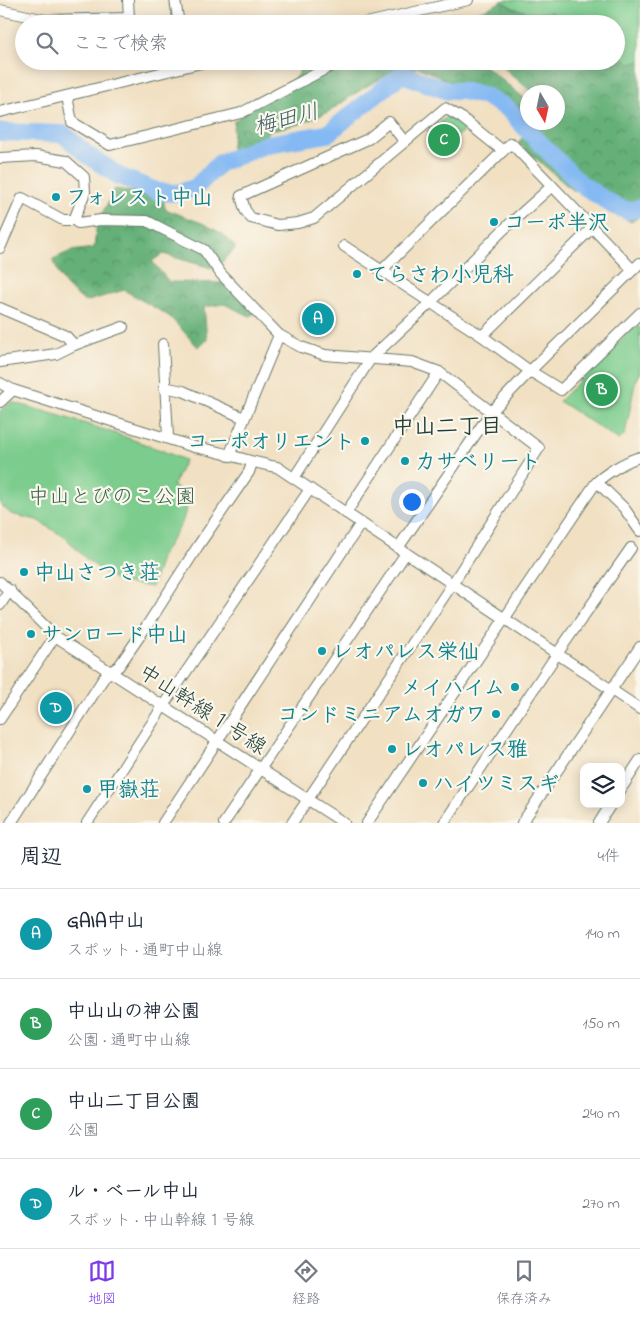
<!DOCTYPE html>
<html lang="ja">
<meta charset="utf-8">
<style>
:root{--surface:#fff;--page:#f2f2f3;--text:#1f2937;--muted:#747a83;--line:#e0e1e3;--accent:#7c3aed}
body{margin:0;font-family:"Indie Flower","Klee One",sans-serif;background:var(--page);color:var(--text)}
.controls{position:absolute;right:15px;bottom:15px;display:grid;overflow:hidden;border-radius:10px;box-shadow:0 2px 12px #0003}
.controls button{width:45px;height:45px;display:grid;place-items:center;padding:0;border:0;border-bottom:1px solid var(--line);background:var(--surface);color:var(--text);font:25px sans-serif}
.compass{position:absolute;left:520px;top:85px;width:45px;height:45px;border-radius:50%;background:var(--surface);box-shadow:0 2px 12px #0003;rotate:171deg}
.you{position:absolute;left:411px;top:501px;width:18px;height:18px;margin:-12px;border:4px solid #fff;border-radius:50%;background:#1a73e8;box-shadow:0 0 0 8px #1a73e833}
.badge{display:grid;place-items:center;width:32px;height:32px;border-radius:50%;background:var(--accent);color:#fff;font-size:16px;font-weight:700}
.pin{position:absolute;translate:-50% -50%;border:2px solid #fff;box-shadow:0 1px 5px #0006}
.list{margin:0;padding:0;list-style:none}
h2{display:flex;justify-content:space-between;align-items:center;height:65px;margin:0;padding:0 20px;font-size:21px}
h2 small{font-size:16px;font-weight:400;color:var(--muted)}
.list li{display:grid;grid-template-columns:32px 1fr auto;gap:15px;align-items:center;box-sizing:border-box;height:90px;padding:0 20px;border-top:1px solid var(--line)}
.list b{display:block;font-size:19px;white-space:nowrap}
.list p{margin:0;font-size:16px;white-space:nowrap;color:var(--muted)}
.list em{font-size:16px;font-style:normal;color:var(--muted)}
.icon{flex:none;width:28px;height:28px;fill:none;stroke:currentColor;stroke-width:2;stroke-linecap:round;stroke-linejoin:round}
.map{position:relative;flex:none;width:640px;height:823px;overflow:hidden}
.search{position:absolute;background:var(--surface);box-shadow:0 2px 12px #0003;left:15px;right:15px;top:15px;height:55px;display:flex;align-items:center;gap:12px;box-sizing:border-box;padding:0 18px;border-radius:28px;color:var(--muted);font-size:19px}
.sheet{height:425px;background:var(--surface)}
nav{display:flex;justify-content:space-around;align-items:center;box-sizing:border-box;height:70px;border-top:1px solid var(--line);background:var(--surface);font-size:14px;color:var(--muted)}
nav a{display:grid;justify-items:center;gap:2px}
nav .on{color:var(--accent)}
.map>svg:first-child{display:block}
.forest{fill:url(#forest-crowns);stroke:#427656}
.park{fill:#7ccc8d;stroke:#4e8460}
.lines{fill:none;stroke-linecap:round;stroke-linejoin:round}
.river{stroke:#85b9f3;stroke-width:18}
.minor-casing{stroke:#687666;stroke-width:12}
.minor{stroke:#fff;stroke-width:10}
.culture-dot{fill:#0f9aa8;stroke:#fbf7ec;stroke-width:2}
.labels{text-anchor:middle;stroke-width:4.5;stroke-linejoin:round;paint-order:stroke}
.culture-label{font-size:21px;font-weight:bold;fill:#0d838f;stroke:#fbf7ec;text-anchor:start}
.park-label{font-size:21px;fill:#36614a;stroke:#fbf7ec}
.street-label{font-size:21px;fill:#1f3d34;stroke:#fbf7ec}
.water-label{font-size:22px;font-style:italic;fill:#385c64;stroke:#fbf7ec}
.neighbourhood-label{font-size:22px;font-weight:bold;fill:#1f3d34;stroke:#fbf7ec}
</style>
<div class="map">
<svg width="640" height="823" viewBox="0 0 640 823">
<defs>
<pattern id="forest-crowns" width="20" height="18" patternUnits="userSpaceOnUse" patternTransform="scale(1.25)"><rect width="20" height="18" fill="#65b078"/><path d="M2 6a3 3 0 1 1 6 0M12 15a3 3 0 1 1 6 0" fill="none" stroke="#539063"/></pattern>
</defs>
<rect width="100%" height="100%" fill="#fbf7ec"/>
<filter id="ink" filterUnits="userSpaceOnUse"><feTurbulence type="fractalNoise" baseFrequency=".02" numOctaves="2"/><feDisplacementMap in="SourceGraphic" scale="10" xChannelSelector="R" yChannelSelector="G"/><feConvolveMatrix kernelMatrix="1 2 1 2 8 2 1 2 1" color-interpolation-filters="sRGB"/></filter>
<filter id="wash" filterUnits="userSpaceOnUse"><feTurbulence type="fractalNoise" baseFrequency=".0096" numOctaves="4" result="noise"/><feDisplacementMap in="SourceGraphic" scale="20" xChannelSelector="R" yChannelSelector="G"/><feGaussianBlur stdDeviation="1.12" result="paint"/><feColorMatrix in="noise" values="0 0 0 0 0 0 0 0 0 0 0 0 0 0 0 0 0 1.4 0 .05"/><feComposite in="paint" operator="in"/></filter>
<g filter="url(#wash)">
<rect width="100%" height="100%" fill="#f1e0c2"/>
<g class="forest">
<path d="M 502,1 L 513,8 L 532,13 L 551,12 L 569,24 L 452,24 L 442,15 C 451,13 458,13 467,13 C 479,13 492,7 502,1 Z"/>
<polygon points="616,54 631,63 640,61 640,216 631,222 570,188 518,143 534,123 558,122 558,92 532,92 496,61 616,61"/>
<polygon points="329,61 479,61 524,98 527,106 525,112 519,111 500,97 454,84 418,67 385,76 362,89 328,112 300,124 271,130 258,144 231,151 234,121 299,75 299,70"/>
<path d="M 115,189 L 163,197 L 165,209 L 202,223 L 223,234 L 236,248 L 215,269 L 163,254 L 152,261 L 169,282 L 228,283 L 257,312 L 250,316 L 224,304 L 204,307 L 207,340 L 198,347 L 169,316 L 124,290 L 85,302 C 66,286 61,282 53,259 L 71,251 L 94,248 L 97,223 Z"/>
</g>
<g class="park">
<polygon points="508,0 640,0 640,61 631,63 616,54 616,24 569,24 551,12 532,13 513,8 502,1"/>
<polygon points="447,117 457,118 466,129 443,149 427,131"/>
<polygon points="640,327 640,372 636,379 625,434 619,440 559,401 633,328"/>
<path d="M 11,402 C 70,418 128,436 185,460 L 173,486 L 190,496 L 182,523 L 162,555 L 152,587 L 119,582 L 87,560 L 66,538 L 37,520 L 11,514 L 0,504 L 0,411 Z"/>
</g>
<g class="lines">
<polyline class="river" points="0,132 63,134 88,155 119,176 159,192 178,193 195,188 220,163 267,144 327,134 402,74 448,91 463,91 487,97 507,108 530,133 581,184 614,206 628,211 640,208"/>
</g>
</g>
<g filter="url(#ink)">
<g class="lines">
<g class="minor-casing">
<g id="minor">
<polyline points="175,0 179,24"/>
<polyline points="0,10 46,20 129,18 128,0"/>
<polyline points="362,24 468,0"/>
<polyline points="67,96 72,122 110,145 241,113 333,65 332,61"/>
<polyline points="0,112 209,61"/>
<polyline points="405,142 389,122 368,139 241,196 245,210 251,218 278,225 298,223 314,218 445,108 462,118 503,151"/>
<polyline points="0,158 36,156 66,161 84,177 85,192 74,220 78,223 101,220 147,221 204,250 221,274 279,335 301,347 325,355 412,362 439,372 539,448 453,583 292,823"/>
<polyline points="344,246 482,336 530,371 561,390 640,313"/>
<polyline points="0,248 22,198 63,220 74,220"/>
<polyline points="382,270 511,143 633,270"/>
<polyline points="0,308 66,336 74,345"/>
<polyline points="482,336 592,228"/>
<polyline points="163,344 168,437"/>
<polyline points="0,362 56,354 74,345 123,327"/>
<path d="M 0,383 L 13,390 L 194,447 C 222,451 248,462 277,467 L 640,709"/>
<polyline points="164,387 183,391 244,418"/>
<polyline points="0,402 13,390"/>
<polyline points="229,456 279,335"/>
<polyline points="294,478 371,358 431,302 503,230 552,186"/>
<polyline points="597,482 624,508 640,531"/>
<polyline points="346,513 439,372"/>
<polyline points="398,548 491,412 530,371 640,263"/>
<polyline points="0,582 55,636 344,823"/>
<polyline points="0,605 10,590"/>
<polyline points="0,719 55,636"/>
<polyline points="621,789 640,760"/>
<polyline points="11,823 105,676 119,666 148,624 198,546 249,472 252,463"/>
<polyline points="87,823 167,700 310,489"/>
<polyline points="163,823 361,523"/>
<polyline points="224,823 406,553"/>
<path d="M 367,823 L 595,484 C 603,475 627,460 640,457"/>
<polyline points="444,823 557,654 631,548"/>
<polyline points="522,823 640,647"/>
<polyline points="599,823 611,804"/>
</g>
</g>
<use href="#minor" class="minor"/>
</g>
</g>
<g class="culture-dot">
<circle cx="56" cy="197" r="5"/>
<circle cx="494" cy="222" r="5"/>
<circle cx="357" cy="274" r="5"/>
<circle cx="365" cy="441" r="5"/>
<circle cx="405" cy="461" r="5"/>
<circle cx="24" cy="572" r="5"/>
<circle cx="31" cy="634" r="5"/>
<circle cx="322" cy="651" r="5"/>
<circle cx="515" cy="687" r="5"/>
<circle cx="496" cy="714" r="5"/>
<circle cx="392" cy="749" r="5"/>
<circle cx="423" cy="783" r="5"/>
<circle cx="87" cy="789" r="5"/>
</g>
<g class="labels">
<g class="culture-label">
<text x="66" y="204">フォレスト中山</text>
<text x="504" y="229">コーポ半沢</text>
<text x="367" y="281">てらさわ小児科</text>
<text x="355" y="448" text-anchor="end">コーポオリエント</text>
<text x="415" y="468">カサベリート</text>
<text x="34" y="579">中山さつき荘</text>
<text x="41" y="641">サンロード中山</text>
<text x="332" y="658">レオパレス栄仙</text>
<text x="505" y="694" text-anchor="end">メイハイム</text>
<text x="486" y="721" text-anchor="end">コンドミニアムオガワ</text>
<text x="402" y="756">レオパレス雅</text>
<text x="433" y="790">ハイツミスギ</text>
<text x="97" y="796">甲嶽荘</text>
</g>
<g class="park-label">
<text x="112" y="503">中山とびのこ公園</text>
</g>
<g class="street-label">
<text transform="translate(203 709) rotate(33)" y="7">中山幹線１号線</text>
</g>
<g class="water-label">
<text transform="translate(286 118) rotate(-15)" y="8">梅田川</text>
</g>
<g class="neighbourhood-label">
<text x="447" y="433">中山二丁目</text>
</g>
</g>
</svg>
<div class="controls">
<button><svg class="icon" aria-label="layers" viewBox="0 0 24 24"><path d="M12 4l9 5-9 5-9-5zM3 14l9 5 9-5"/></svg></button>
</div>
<svg class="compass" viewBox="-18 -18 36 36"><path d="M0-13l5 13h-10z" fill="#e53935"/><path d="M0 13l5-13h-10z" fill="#747a83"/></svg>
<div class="you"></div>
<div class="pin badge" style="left:318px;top:319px;background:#0f9aa8">A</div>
<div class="pin badge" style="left:602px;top:390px;background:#2e9e5b">B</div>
<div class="pin badge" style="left:444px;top:140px;background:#2e9e5b">C</div>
<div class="pin badge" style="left:56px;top:708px;background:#0f9aa8">D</div>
<div class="search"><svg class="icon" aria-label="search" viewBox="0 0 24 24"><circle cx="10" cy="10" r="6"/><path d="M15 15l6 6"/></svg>ここで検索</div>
</div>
<section class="sheet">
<h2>周辺<small>4件</small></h2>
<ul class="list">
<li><span class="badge" style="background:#0f9aa8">A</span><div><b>GAIA中山</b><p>スポット · 通町中山線</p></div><em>140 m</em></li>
<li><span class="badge" style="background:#2e9e5b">B</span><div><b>中山山の神公園</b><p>公園 · 通町中山線</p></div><em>150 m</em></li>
<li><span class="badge" style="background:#2e9e5b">C</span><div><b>中山二丁目公園</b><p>公園</p></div><em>240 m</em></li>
<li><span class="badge" style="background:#0f9aa8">D</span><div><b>ル・ベール中山</b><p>スポット · 中山幹線１号線</p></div><em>270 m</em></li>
</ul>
</section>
<nav>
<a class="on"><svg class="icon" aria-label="map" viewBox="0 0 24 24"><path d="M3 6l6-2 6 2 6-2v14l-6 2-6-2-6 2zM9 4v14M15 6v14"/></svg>地図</a>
<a><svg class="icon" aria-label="directions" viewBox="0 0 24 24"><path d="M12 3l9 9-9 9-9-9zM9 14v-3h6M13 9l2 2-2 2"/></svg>経路</a>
<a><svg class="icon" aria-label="saved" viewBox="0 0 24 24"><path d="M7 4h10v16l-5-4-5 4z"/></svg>保存済み</a>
</nav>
